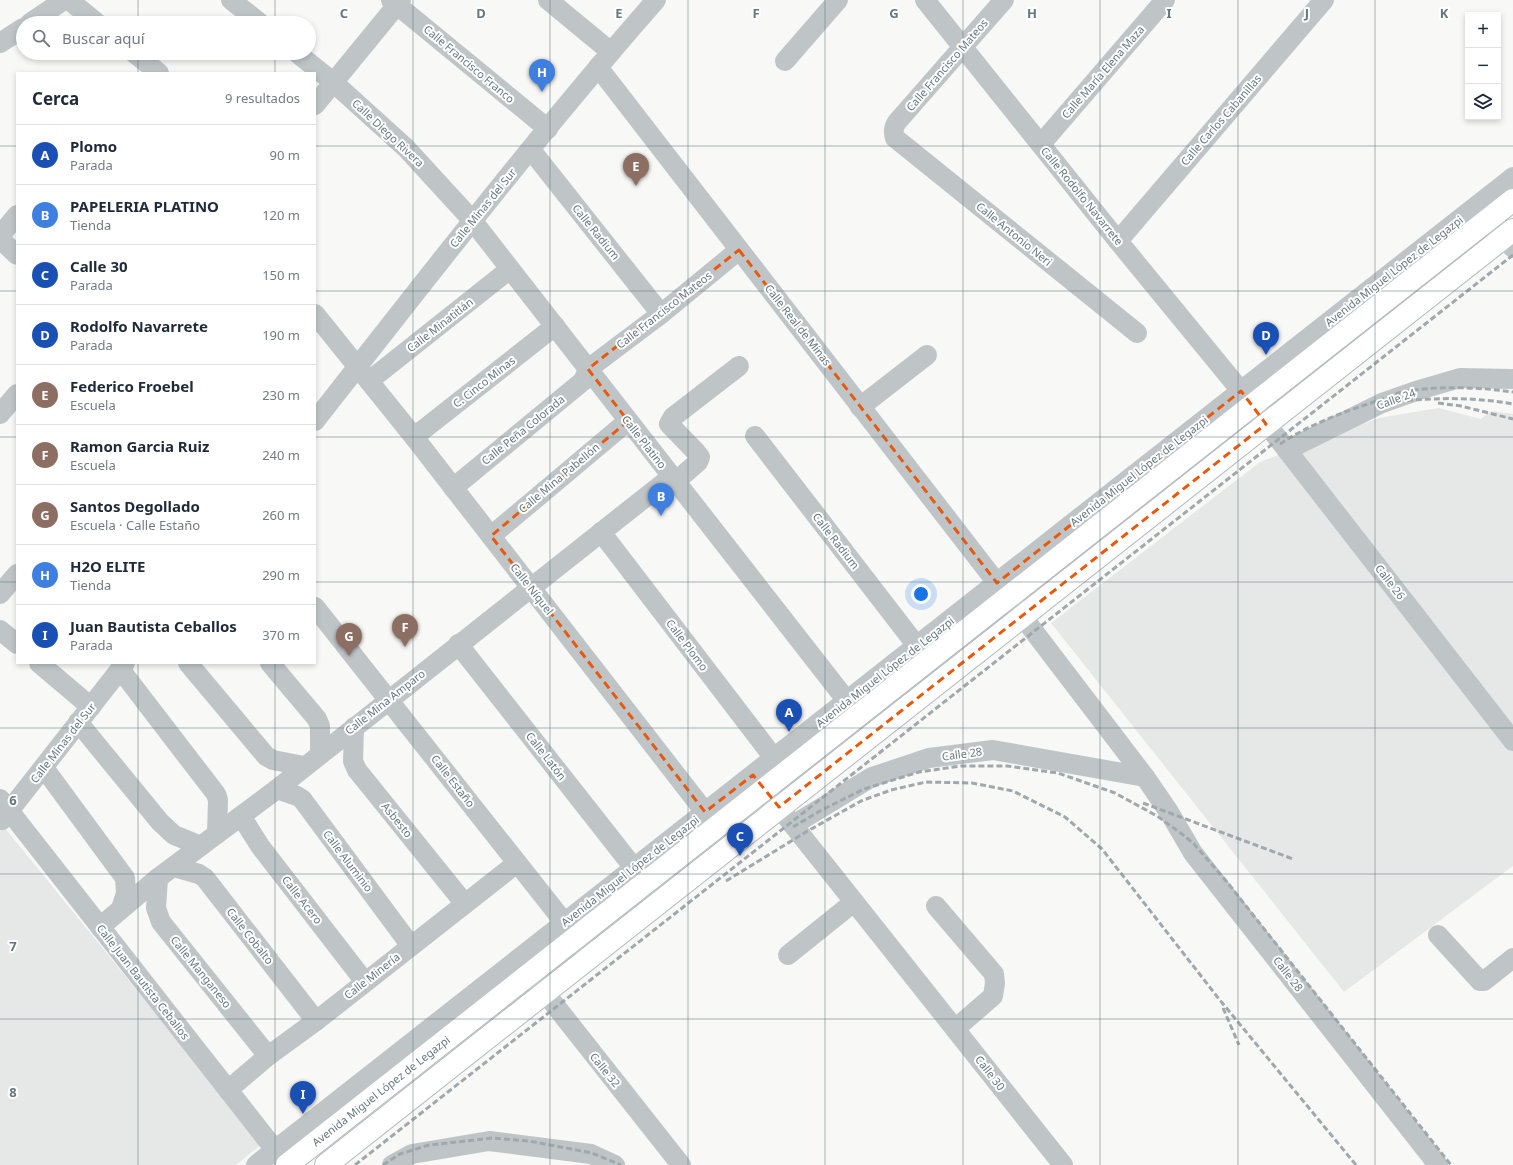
<!DOCTYPE html>
<html lang="es">
<meta charset="utf-8">
<style>
:root{--surface:#fff;--page:#f2f2f3;--text:#1f2937;--muted:#747a83;--line:#e0e1e3;--accent:#d84436}
body{margin:0;font-family:"Noto Sans",sans-serif;background:var(--page);color:var(--text)}
.controls{position:absolute;right:12px;top:12px;display:grid;overflow:hidden;border-radius:0px;box-shadow:0 2px 6px #0003}
.controls button{width:36px;height:36px;display:grid;place-items:center;padding:0;border:0;border-bottom:1px solid var(--line);background:var(--surface);color:var(--text);font:20px sans-serif}
.you{position:absolute;left:921px;top:594px;width:14px;height:14px;margin:-10px;border:3px solid #fff;border-radius:50%;background:#1a73e8;box-shadow:0 0 0 6px #1a73e833}
.badge{display:grid;place-items:center;width:26px;height:26px;border-radius:50%;background:var(--accent);color:#fff;font-size:13px;font-weight:700}
.pin{position:absolute;translate:-50% -33px;filter:drop-shadow(0 1px 2px #0008)}
.pin::after{content:'';position:absolute;top:21px;width:14px;height:12px;background:inherit;clip-path:polygon(0 0,100% 0,50% 100%)}
.list{margin:0;padding:0;list-style:none}
h2{display:flex;justify-content:space-between;align-items:center;height:52px;margin:0;padding:0 16px;font-size:17px}
h2 small{font-size:13px;font-weight:400;color:var(--muted)}
.list li{display:grid;grid-template-columns:26px 1fr auto;gap:12px;align-items:center;box-sizing:border-box;height:60px;padding:0 16px;border-top:1px solid var(--line)}
.list b{display:block;font-size:15px;white-space:nowrap}
.list p{margin:0;font-size:13px;white-space:nowrap;color:var(--muted)}
.list em{font-size:13px;font-style:normal;color:var(--muted)}
.icon{flex:none;width:22px;height:22px;fill:none;stroke:currentColor;stroke-width:2;stroke-linecap:round;stroke-linejoin:round}
.map{position:relative;flex:none;width:1513px;height:1165px;overflow:hidden}
.search{position:absolute;background:var(--surface);box-shadow:0 2px 6px #0003;left:16px;top:16px;width:300px;height:44px;display:flex;align-items:center;gap:10px;box-sizing:border-box;padding:0 14px;border-radius:22px;color:var(--muted);font-size:15px}
.panel{position:absolute;background:var(--surface);box-shadow:0 2px 6px #0003;left:16px;top:72px;width:300px;height:592px;border-radius:0px}
.map>svg:first-child{display:block}
.built{fill:#e6e8e7}
.lines{fill:none;stroke-linecap:round;stroke-linejoin:round}
.major-casing{stroke:#b3b9bc;stroke-width:24}
.minor{stroke:#bfc5c7;stroke-width:20}
.major{stroke:#fff;stroke-width:22}
.rail{stroke:#9fa8ac;stroke-width:3;stroke-dasharray:6 3;stroke-linecap:butt}
.marked{fill:none;stroke:#e8590c;stroke-width:3;stroke-dasharray:8 5;stroke-linejoin:round}
.grid{fill:none;stroke:#65787f;stroke-width:1;stroke-opacity:0.55}
.labels{text-anchor:middle;stroke-width:4;stroke-linejoin:round;paint-order:stroke}
.street-label{font-size:11px;fill:#65787f;stroke:#fff}
.grid-label{font-size:13px;text-anchor:middle;font-weight:bold;fill:#65787f;stroke:#fff;stroke-width:4;stroke-linejoin:round;paint-order:stroke}
</style>
<div class="map">
<svg width="1513" height="1165" viewBox="0 0 1513 1165">
<rect width="100%" height="100%" fill="#f8f8f6"/>
<g class="built">
<polygon points="1439,408 1481,419 1491,411 1513,414 1513,866 1344,992 1051,623 1260,462 1379,418"/>
<polygon points="0,822 262,1144 236,1165 0,1165"/>
</g>
<g class="lines">
<g class="major-casing">
<g id="major">
<polyline points="287,1165 1513,200"/>
<polyline points="326,1165 1513,230"/>
</g>
</g>
<g class="minor">
<polyline points="69,0 97,23"/>
<polyline points="231,0 260,23"/>
<polyline points="391,0 548,129"/>
<polyline points="548,0 611,52"/>
<polyline points="925,0 1118,241 1241,391 1513,741"/>
<path d="M 1004,0 L 897,122 C 893,128 893,132 895,138 L 1137,333"/>
<polyline points="30,23 64,0"/>
<polyline points="0,43 23,28"/>
<polyline points="134,53 159,73"/>
<polyline points="297,53 333,82 406,148 472,220 847,701"/>
<polyline points="785,61 838,0"/>
<polyline points="598,67 997,583 1145,777 1169,812 1193,853 1438,1165"/>
<polyline points="315,105 401,0"/>
<polyline points="1041,144 1165,0"/>
<polyline points="531,150 661,314"/>
<polyline points="1479,206 1513,248"/>
<polyline points="0,236 17,215"/>
<polyline points="0,239 17,255"/>
<polyline points="1118,241 1324,0"/>
<polyline points="315,314 414,437 705,812"/>
<polyline points="369,381 510,269"/>
<polyline points="860,407 927,355"/>
<polyline points="0,414 17,394"/>
<path d="M 315,421 C 426,279 537,136 656,0"/>
<polyline points="755,436 917,646"/>
<polyline points="414,437 555,326"/>
<polyline points="1287,450 1382,403 1419,390 1460,378 1513,379"/>
<polyline points="675,482 698,462 700,457 696,452 669,424 673,417 739,366"/>
<polyline points="453,488 583,381 588,369 661,314 739,250"/>
<polyline points="601,532 774,758"/>
<polyline points="491,536 628,421"/>
<polyline points="0,594 17,574"/>
<polyline points="315,607 590,955"/>
<polyline points="0,630 17,644"/>
<polyline points="458,644 634,868"/>
<polyline points="39,663 91,707"/>
<polyline points="188,663 266,756 273,760 304,766"/>
<polyline points="270,663 317,719 320,726 320,753"/>
<polyline points="120,669 216,794 218,800 217,834"/>
<polyline points="78,722 160,822 174,835 201,846"/>
<polyline points="354,727 353,761 357,770 465,904"/>
<polyline points="44,768 125,878 126,893 121,909"/>
<polyline points="755,777 1063,1165"/>
<polyline points="277,789 297,796 302,799 411,946"/>
<polyline points="0,799 283,1160"/>
<polyline points="241,816 260,846 365,982"/>
<polyline points="2,820 125,663"/>
<polyline points="793,825 872,777 929,758 993,750 1145,777"/>
<polyline points="174,867 199,874 205,878 316,1021"/>
<polyline points="158,878 156,908 161,922 268,1056"/>
<polyline points="936,906 994,974 995,983 993,996 955,1029"/>
<polyline points="100,927 158,878 277,789 671,477"/>
<polyline points="1438,935 1480,981 1484,981 1513,958"/>
<polyline points="788,955 854,902"/>
<polyline points="520,961 681,1165"/>
<polyline points="228,1090 268,1056 316,1021 517,863"/>
<polyline points="256,1165 1513,177"/>
<polyline points="392,1165 412,1154 489,1141 591,1154 615,1165"/>
</g>
<use href="#major" class="major"/>
<g class="rail">
<path d="M 1380,403 C 1425,398 1469,396 1513,404"/>
<polyline points="1438,403 1461,406 1513,419"/>
<path d="M 1280,444 C 1310,424 1346,411 1380,400 C 1388,397 1397,393 1406,391 C 1440,386 1479,387 1513,392"/>
<polyline points="1143,803 1293,859"/>
<polyline points="793,827 820,811 864,789 919,772 961,766 1007,766 1058,773 1115,793 1157,816 1182,834 1194,844 1227,882 1451,1165"/>
<polyline points="726,881 806,832 861,801 891,790 926,782 972,783 1013,791 1065,817 1102,849 1219,999 1356,1165"/>
<polyline points="1223,1008 1239,1045"/>
<polyline points="355,1165 1513,255"/>
<polyline points="383,1165 400,1154 429,1145 493,1138 529,1141 592,1153 621,1165"/>
</g>
</g>
<path class="marked" d="M 739,250 L 997,583 L 1241,391 L 1266,424 L 779,807 L 753,775 L 705,812 L 491,536 L 628,421 L 588,369 Z"/>
<path class="grid" d="M 138,0 L 138,23M 275,0 L 275,23M 413,0 L 413,1165M 550,0 L 550,1165M 688,0 L 688,1165M 825,0 L 825,1165M 963,0 L 963,1165M 1100,0 L 1100,1165M 1238,0 L 1238,1165M 1375,0 L 1375,1165M 138,53 L 138,73M 275,53 L 275,73M 0,146 L 17,146M 315,146 L 1513,146M 0,291 L 17,291M 315,291 L 1513,291M 0,437 L 17,437M 315,437 L 1513,437M 0,582 L 17,582M 315,582 L 1513,582M 138,663 L 138,1165M 275,663 L 275,1165M 0,728 L 1513,728M 0,874 L 1513,874M 0,1019 L 1513,1019"/>
<g class="labels">
<g class="street-label">
<text transform="translate(469 64) rotate(40)" y="4">Calle Francisco Franco</text>
<text transform="translate(947 65) rotate(-49)" y="4">Calle Francisco Mateos</text>
<text transform="translate(1103 72) rotate(-49)" y="4">Calle María Elena Maza</text>
<text transform="translate(1221 120) rotate(-49)" y="4">Calle Carlos Cabanillas</text>
<text transform="translate(388 133) rotate(43)" y="4">Calle Diego Rivera</text>
<text transform="translate(1082 196) rotate(51)" y="4">Calle Rodolfo Navarrete</text>
<text transform="translate(483 208) rotate(-51)" y="4">Calle Minas del Sur</text>
<text transform="translate(596 232) rotate(51)" y="4">Calle Radium</text>
<text transform="translate(1014 234) rotate(39)" y="4">Calle Antonio Neri</text>
<text transform="translate(1394 271) rotate(-38)" y="4">Avenida Miguel López de Legazpi</text>
<text transform="translate(664 310) rotate(-38)" y="4">Calle Francisco Mateos</text>
<text transform="translate(440 325) rotate(-38)" y="4">Calle Minatitlán</text>
<text transform="translate(798 325) rotate(52)" y="4">Calle Real de Minas</text>
<text transform="translate(484 382) rotate(-38)" y="4">C. Cinco Minas</text>
<text transform="translate(1396 399) rotate(-20)" y="4">Calle 24</text>
<text transform="translate(523 430) rotate(-39)" y="4">Calle Peña Colorada</text>
<text transform="translate(644 442) rotate(52)" y="4">Calle Platino</text>
<text transform="translate(1139 471) rotate(-38)" y="4">Avenida Miguel López de Legazpi</text>
<text transform="translate(559 478) rotate(-40)" y="4">Calle Mina Pabellón</text>
<text transform="translate(836 541) rotate(52)" y="4">Calle Radium</text>
<text transform="translate(1390 582) rotate(52)" y="4">Calle 26</text>
<text transform="translate(532 589) rotate(52)" y="4">Calle Níquel</text>
<text transform="translate(687 645) rotate(53)" y="4">Calle Plomo</text>
<text transform="translate(885 672) rotate(-38)" y="4">Avenida Miguel López de Legazpi</text>
<text transform="translate(385 702) rotate(-38)" y="4">Calle Mina Amparo</text>
<text transform="translate(63 743) rotate(-52)" y="4">Calle Minas del Sur</text>
<text transform="translate(962 754) rotate(-8)" y="4">Calle 28</text>
<text transform="translate(546 756) rotate(52)" y="4">Calle Latón</text>
<text transform="translate(453 781) rotate(52)" y="4">Calle Estaño</text>
<text transform="translate(397 820) rotate(51)" y="4">Asbesto</text>
<text transform="translate(348 861) rotate(53)" y="4">Calle Aluminio</text>
<text transform="translate(630 871) rotate(-38)" y="4">Avenida Miguel López de Legazpi</text>
<text transform="translate(302 900) rotate(52)" y="4">Calle Acero</text>
<text transform="translate(250 936) rotate(52)" y="4">Calle Cobalto</text>
<text transform="translate(201 972) rotate(51)" y="4">Calle Manganeso</text>
<text transform="translate(1288 974) rotate(52)" y="4">Calle 28</text>
<text transform="translate(372 976) rotate(-38)" y="4">Calle Minería</text>
<text transform="translate(143 982) rotate(52)" y="4">Calle Juan Bautista Ceballos</text>
<text transform="translate(605 1070) rotate(51)" y="4">Calle 32</text>
<text transform="translate(990 1073) rotate(52)" y="4">Calle 30</text>
<text transform="translate(381 1091) rotate(-38)" y="4">Avenida Miguel López de Legazpi</text>
</g>
</g>
<g class="grid-label">
<text x="344" y="18">C</text>
<text x="481" y="18">D</text>
<text x="619" y="18">E</text>
<text x="756" y="18">F</text>
<text x="894" y="18">G</text>
<text x="1032" y="18">H</text>
<text x="1169" y="18">I</text>
<text x="1307" y="18">J</text>
<text x="1444" y="18">K</text>
<text x="13" y="805">6</text>
<text x="13" y="951">7</text>
<text x="13" y="1097">8</text>
</g>
</svg>
<div class="controls">
<button>+</button>
<button>−</button>
<button><svg class="icon" aria-label="layers" viewBox="0 0 24 24"><path d="M12 4l9 5-9 5-9-5zM3 14l9 5 9-5"/></svg></button>
</div>
<div class="you"></div>
<div class="pin badge" style="left:789px;top:732px;background:#1a4fb4">A</div>
<div class="pin badge" style="left:661px;top:516px;background:#3f7fe0">B</div>
<div class="pin badge" style="left:740px;top:856px;background:#1a4fb4">C</div>
<div class="pin badge" style="left:1266px;top:355px;background:#1a4fb4">D</div>
<div class="pin badge" style="left:636px;top:186px;background:#8d6e63">E</div>
<div class="pin badge" style="left:405px;top:647px;background:#8d6e63">F</div>
<div class="pin badge" style="left:349px;top:656px;background:#8d6e63">G</div>
<div class="pin badge" style="left:542px;top:92px;background:#3f7fe0">H</div>
<div class="pin badge" style="left:303px;top:1114px;background:#1a4fb4">I</div>
<div class="search"><svg class="icon" aria-label="search" viewBox="0 0 24 24"><circle cx="10" cy="10" r="6"/><path d="M15 15l6 6"/></svg>Buscar aquí</div>
<section class="panel">
<h2>Cerca<small>9 resultados</small></h2>
<ul class="list">
<li><span class="badge" style="background:#1a4fb4">A</span><div><b>Plomo</b><p>Parada</p></div><em>90 m</em></li>
<li><span class="badge" style="background:#3f7fe0">B</span><div><b>PAPELERIA PLATINO</b><p>Tienda</p></div><em>120 m</em></li>
<li><span class="badge" style="background:#1a4fb4">C</span><div><b>Calle 30</b><p>Parada</p></div><em>150 m</em></li>
<li><span class="badge" style="background:#1a4fb4">D</span><div><b>Rodolfo Navarrete</b><p>Parada</p></div><em>190 m</em></li>
<li><span class="badge" style="background:#8d6e63">E</span><div><b>Federico Froebel</b><p>Escuela</p></div><em>230 m</em></li>
<li><span class="badge" style="background:#8d6e63">F</span><div><b>Ramon Garcia Ruiz</b><p>Escuela</p></div><em>240 m</em></li>
<li><span class="badge" style="background:#8d6e63">G</span><div><b>Santos Degollado</b><p>Escuela · Calle Estaño</p></div><em>260 m</em></li>
<li><span class="badge" style="background:#3f7fe0">H</span><div><b>H2O ELITE</b><p>Tienda</p></div><em>290 m</em></li>
<li><span class="badge" style="background:#1a4fb4">I</span><div><b>Juan Bautista Ceballos</b><p>Parada</p></div><em>370 m</em></li>
</ul>
</section>
</div>
